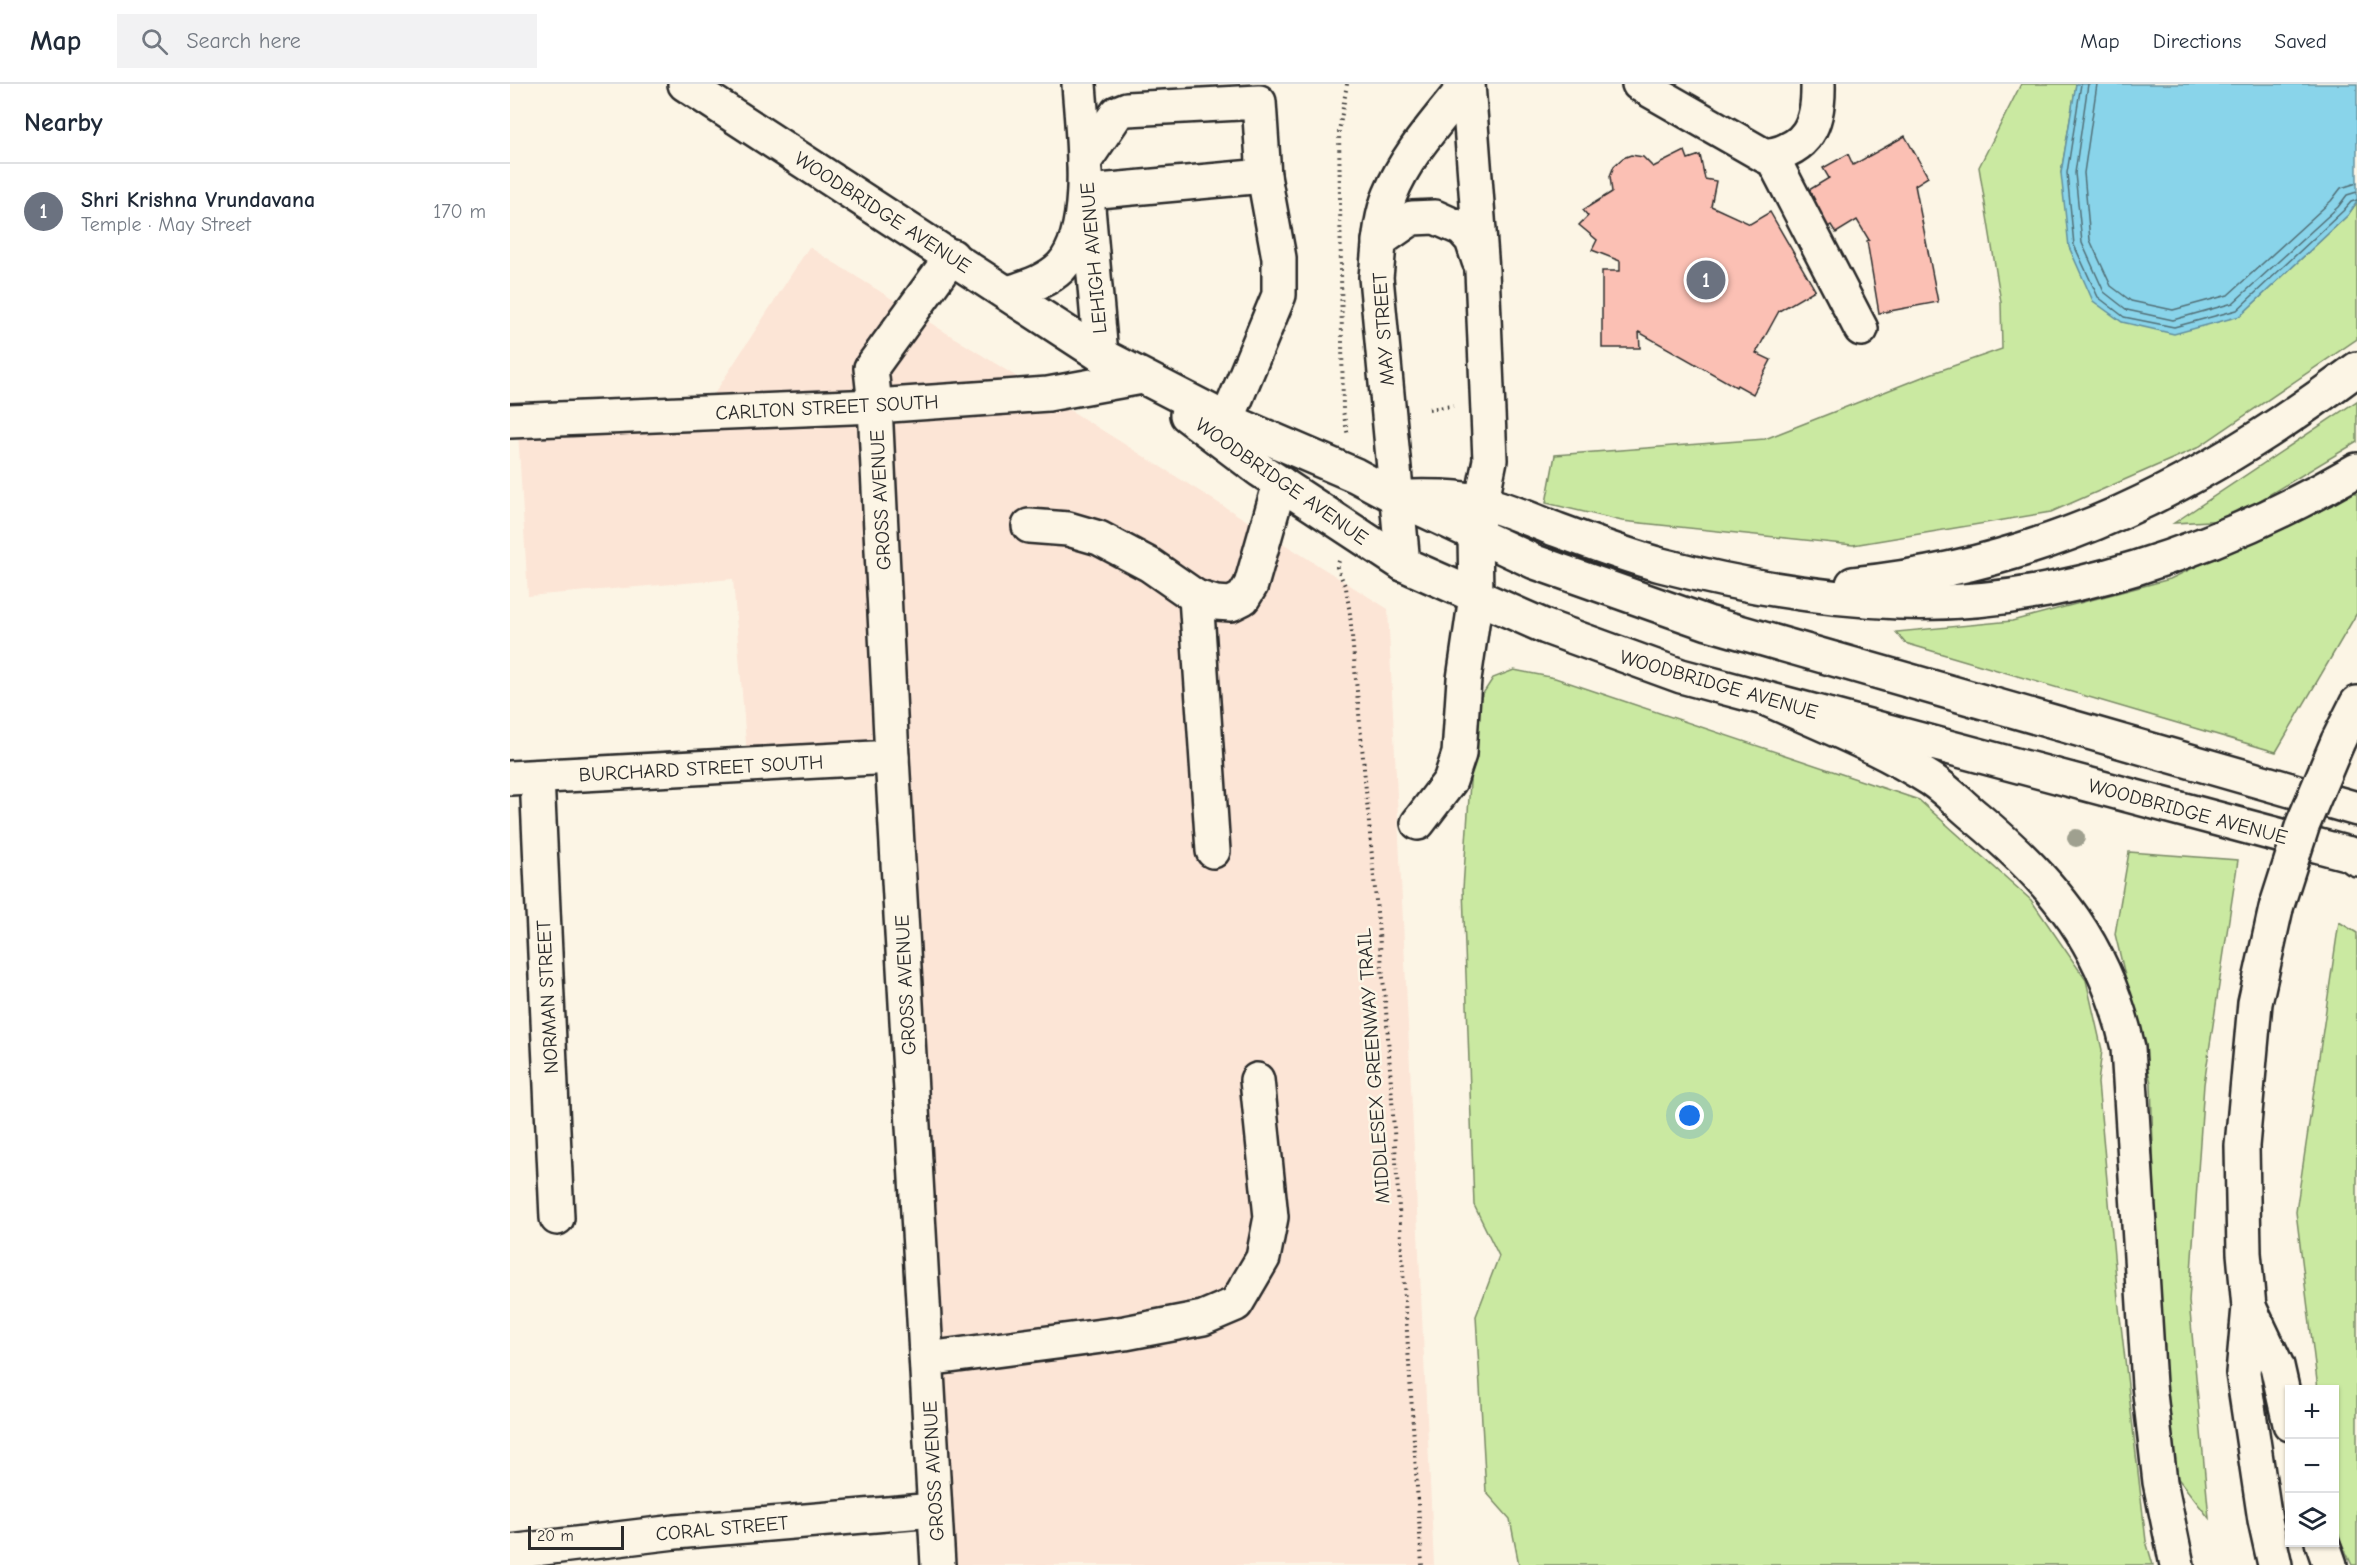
<!DOCTYPE html>
<meta charset="utf-8">
<style>
:root{--surface:#fff;--page:#f2f2f3;--text:#1f2937;--muted:#747a83;--line:#e0e1e3;--accent:#111827}
body{margin:0;font-family:"Comic Neue",sans-serif;background:var(--page);color:var(--text)}
.controls{position:absolute;right:18px;bottom:18px;display:grid;overflow:hidden;border-radius:0px;box-shadow:0 2px 4px #0004}
.controls button{width:54px;height:54px;display:grid;place-items:center;padding:0;border:0;border-bottom:2px solid var(--line);background:var(--surface);color:var(--text);font:30px sans-serif}
.scale{position:absolute;left:18px;bottom:15px;width:96px;box-sizing:border-box;padding-left:6px;border:3px solid #2b2b2b;border-top:0;font-size:16px;line-height:21px;white-space:nowrap;color:#2b2b2b;-webkit-text-stroke:4px #fcf5e5;paint-order:stroke}
.you{position:absolute;left:1180px;top:1032px;width:21px;height:21px;margin:-15px;border:4px solid #fff;border-radius:50%;background:#1a73e8;box-shadow:0 0 0 9px #1a73e833}
.badge{display:grid;place-items:center;width:39px;height:39px;border-radius:50%;background:var(--accent);color:#fff;font-size:20px;font-weight:700}
.pin{position:absolute;translate:-50% -50%;border:3px solid #fff;box-shadow:0 2px 6px #0006}
.list{margin:0;padding:0;list-style:none}
h2{display:flex;justify-content:space-between;align-items:center;height:78px;margin:0;padding:0 24px;font-size:26px}
h2 small{font-size:20px;font-weight:400;color:var(--muted)}
.list li{display:grid;grid-template-columns:39px 1fr auto;gap:18px;align-items:center;box-sizing:border-box;height:96px;padding:0 24px;border-top:2px solid var(--line)}
.list b{display:block;font-size:22px;white-space:nowrap}
.list p{margin:0;font-size:20px;white-space:nowrap;color:var(--muted)}
.list em{font-size:20px;font-style:normal;color:var(--muted)}
.icon{flex:none;width:33px;height:33px;fill:none;stroke:currentColor;stroke-width:2;stroke-linecap:round;stroke-linejoin:round}
.map{position:relative;flex:none;width:1847px;height:1481px;overflow:hidden}
header{display:flex;align-items:center;gap:36px;box-sizing:border-box;height:84px;padding:0 30px;background:var(--surface);border-bottom:2px solid var(--line)}
header strong{font-size:28px}
nav{display:flex;gap:33px;margin-inline-start:auto;font-size:21px}
.search{width:420px;height:54px;background:var(--page);display:flex;align-items:center;gap:15px;box-sizing:border-box;padding:0 21px;border-radius:0px;color:var(--muted);font-size:22px}
main{display:flex}
aside{flex:1;background:var(--surface)}
.map>svg:first-child{display:block}
.built{fill:#fce5d6}
.green{fill:#cae9a1;stroke:#7a8a66;stroke-width:1.5}
.water{fill:#89d4ea;stroke:#63909e;stroke-width:1.5}
.lines{fill:none;stroke-linecap:round;stroke-linejoin:round}
.shore{stroke:#516f77;stroke-width:1.5}
.building{fill:#fbc0b4;stroke:#2b2b2b;stroke-width:1.5}
.minor-casing{stroke:#2b2b2b;stroke-width:38}
.major-casing{stroke:#2b2b2b;stroke-width:38}
.highway-casing{stroke:#2b2b2b;stroke-width:38}
.path{stroke:#2b2b2b;stroke-width:4;stroke-dasharray:1.5 4.5;stroke-linecap:butt}
.minor{stroke:#fcf5e5;stroke-width:33}
.major{stroke:#fcf5e5;stroke-width:33}
.highway{stroke:#fcf5e5;stroke-width:33}
.highway-bridge-casing{stroke:#2b2b2b;stroke-width:38;stroke-linecap:butt}
.highway-bridge{stroke:#fcf5e5;stroke-width:33}
.tree{fill:#9fa08f}
.labels{text-anchor:middle;stroke-width:5;stroke-linejoin:round;paint-order:stroke}
.street-label{font-size:20px;fill:#2b2b2b;stroke:#fcf5e5}
</style>
<header>
<strong>Map</strong>
<div class="search"><svg class="icon" aria-label="search" viewBox="0 0 24 24"><circle cx="10" cy="10" r="6"/><path d="M15 15l6 6"/></svg>Search here</div>
<nav><a>Map</a><a>Directions</a><a>Saved</a></nav>
</header>
<main>
<aside>
<h2>Nearby<small></small></h2>
<ul class="list">
<li><span class="badge" style="background:#6b7280">1</span><div><b>Shri Krishna Vrundavana</b><p>Temple · May Street</p></div><em>170 m</em></li>
</ul>
</aside>
<div class="map">
<svg width="1847" height="1481" viewBox="0 0 1847 1481">
<rect width="100%" height="100%" fill="#fcf5e5"/>
<filter id="ink" filterUnits="userSpaceOnUse"><feTurbulence type="fractalNoise" baseFrequency=".0167" numOctaves="2"/><feDisplacementMap in="SourceGraphic" scale="12" xChannelSelector="R" yChannelSelector="G"/><feConvolveMatrix kernelMatrix="1 2 1 2 8 2 1 2 1" color-interpolation-filters="sRGB"/></filter>
<g filter="url(#ink)">
<polygon class="built" points="299,163 878,525 924,1481 446,1481 397,901 384,663 237,672 223,495 18,512 7,331 199,318"/>
<g class="green">
<polygon points="1511,0 1566,0 1551,89 1730,232 1838,131 1847,118 1847,255 1687,364 1541,428 1343,461 1112,437 1036,419 1045,371 1255,355 1420,290 1492,265 1491,218 1469,83"/>
<polygon points="1847,317 1847,358 1717,436 1664,439"/>
<polygon points="1847,406 1847,529 1766,668 1395,559 1386,548 1502,537 1660,495"/>
<polygon points="1004,586 1045,594 1409,716 1521,816 1576,896 1592,966 1588,999 1608,1215 1636,1457 1643,1481 1009,1481 1000,1435 976,1408 966,1232 989,1172 964,1121 953,805 965,622 983,594"/>
<polygon points="1619,768 1728,776 1694,1000 1679,1217 1699,1434 1662,1387 1649,1252 1641,999 1605,850"/>
<polygon points="1829,838 1847,849 1847,1481 1842,1481 1826,1447 1825,1435 1824,1306 1808,1305 1786,1128"/>
</g>
<polygon class="water" points="1566,0 1847,0 1847,118 1838,131 1730,232 1664,250 1612,238 1583,217 1559,163 1551,89"/>
<g class="lines">
<g class="shore">
<polyline points="1571,0 1557,89 1564,161 1588,213 1614,233 1664,243 1727,226 1833,127 1841,118 1847,116"/>
<polyline points="1578,0 1565,89 1572,159 1594,208 1617,226 1663,236 1723,219 1828,123 1837,111 1847,108"/>
<polyline points="1587,0 1574,89 1580,156 1601,202 1621,217 1663,226 1718,211 1821,117 1831,104 1847,99"/>
</g>
</g>
<g class="building">
<polygon points="1395,52 1418,93 1405,101 1428,218 1369,229 1357,157 1359,156 1347,136 1326,149 1321,141 1315,145 1297,112 1302,110 1299,106 1319,94 1313,84 1338,70 1343,81"/>
<polygon points="1175,67 1178,75 1190,71 1195,95 1206,97 1201,122 1240,140 1260,128 1305,206 1269,227 1246,269 1261,276 1243,310 1227,301 1226,303 1129,248 1130,264 1092,264 1092,187 1110,187 1110,177 1082,166 1087,156 1069,141 1078,132 1073,126 1102,108 1100,92 1104,82 1113,74 1121,71 1133,73 1143,83"/>
</g>
<g class="lines">
<g class="minor-casing">
<g id="minor">
<polyline points="958,0 972,187 980,376 966,446"/>
<path d="M 1129,0 L 1255,72 C 1298,66 1309,40 1308,0"/>
<polyline points="1261,71 1351,245"/>
<polyline points="578,108 754,92 749,18 617,25 607,29 574,78 591,271"/>
<polyline points="869,157 902,134 925,133 952,145 962,156 969,177"/>
<path d="M 498,209 C 516,203 537,197 551,183 C 586,146 572,47 569,0"/>
<polyline points="717,336 769,211 769,174 754,92"/>
<polyline points="0,337 365,322 538,310 632,293"/>
<polyline points="519,442 558,445 589,454 640,481 686,513 706,519 721,520 733,514 741,501 770,399"/>
<path d="M 893,480 L 866,193 C 869,167 869,136 880,111 C 897,69 930,35 957,0"/>
<polyline points="686,513 703,767"/>
<polyline points="27,693 47,1134"/>
<polyline points="0,694 382,673"/>
<polyline points="417,1275 615,1249 693,1234 726,1220 753,1174 761,1133 747,996"/>
<polyline points="0,1468 165,1448 424,1426"/>
<polyline points="428,1481 382,673 365,322 361,284 442,172"/>
</g>
</g>
<g class="major-casing">
<g id="major">
<polyline points="175,0 591,271 717,336 845,391 886,413 1025,478 1198,539 1847,725"/>
<polyline points="677,331 750,386 893,480 1036,543 1171,592 1847,772"/>
<polyline points="908,739 940,697 949,670 954,595 966,512 965,451"/>
</g>
</g>
<g class="highway-casing">
<g id="highway">
<path d="M 886,413 C 906,413 926,412 946,414 C 978,417 1012,432 1042,444 C 1077,457 1114,471 1151,481 C 1228,501 1309,515 1389,518 C 1547,524 1713,464 1847,386"/>
<path d="M 1343,500 C 1538,480 1692,401 1847,285"/>
<path d="M 1259,616 C 1314,641 1371,663 1422,696 C 1438,707 1452,722 1467,734 C 1546,800 1596,862 1618,964 L 1639,1301 L 1650,1398 L 1667,1481"/>
<polyline points="1828,657 1847,619"/>
<polyline points="1840,770 1847,775"/>
<polyline points="1740,1225 1767,1282 1780,1340"/>
<polyline points="1812,1458 1820,1481"/>
<polyline points="1765,1481 1755,1436 1733,1289 1739,1223 1734,1169 1732,1062 1745,919 1766,824"/>
</g>
</g>
<g class="path">
<polyline points="837,0 829,47 833,327 838,352"/>
<polyline points="919,325 943,322"/>
<polyline points="829,477 827,483 836,504 840,530 877,938 912,1481"/>
</g>
<use href="#minor" class="minor"/>
<use href="#major" class="major"/>
<use href="#highway" class="highway"/>
<g class="highway-bridge-casing">
<polyline id="highway-bridge" points="1766,824 1793,740 1828,657"/>
</g>
<use href="#highway-bridge" class="highway-bridge"/>
</g>
<circle class="tree" cx="1566" cy="754" r="9"/>
</g>
<g class="labels">
<g class="street-label">
<text transform="translate(373 128) rotate(33)" y="7">WOODBRIDGE AVENUE</text>
<text transform="translate(583 174) rotate(-95)" y="7">LEHIGH AVENUE</text>
<text transform="translate(873 245) rotate(-94)" y="7">MAY STREET</text>
<text transform="translate(317 323) rotate(-3)" y="7">CARLTON STREET SOUTH</text>
<text transform="translate(772 397) rotate(35)" y="7">WOODBRIDGE AVENUE</text>
<text transform="translate(370 416) rotate(-93)" y="7">GROSS AVENUE</text>
<text transform="translate(1209 600) rotate(16)" y="7">WOODBRIDGE AVENUE</text>
<text transform="translate(191 684) rotate(-3)" y="7">BURCHARD STREET SOUTH</text>
<text transform="translate(1678 727) rotate(15)" y="7">WOODBRIDGE AVENUE</text>
<text transform="translate(395 901) rotate(-93)" y="7">GROSS AVENUE</text>
<text transform="translate(37 913) rotate(-93)" y="7">NORMAN STREET</text>
<text transform="translate(863 982) rotate(-94)" y="7">MIDDLESEX GREENWAY TRAIL</text>
<text transform="translate(423 1387) rotate(-93)" y="7">GROSS AVENUE</text>
<text transform="translate(212 1444) rotate(-5)" y="7">CORAL STREET</text>
</g>
</g>
</svg>
<div class="controls">
<button>+</button>
<button>−</button>
<button><svg class="icon" aria-label="layers" viewBox="0 0 24 24"><path d="M12 4l9 5-9 5-9-5zM3 14l9 5 9-5"/></svg></button>
</div>
<div class="scale">20 m</div>
<div class="you"></div>
<div class="pin badge" style="left:1196px;top:196px;background:#6b7280">1</div>
</div>
</main>
